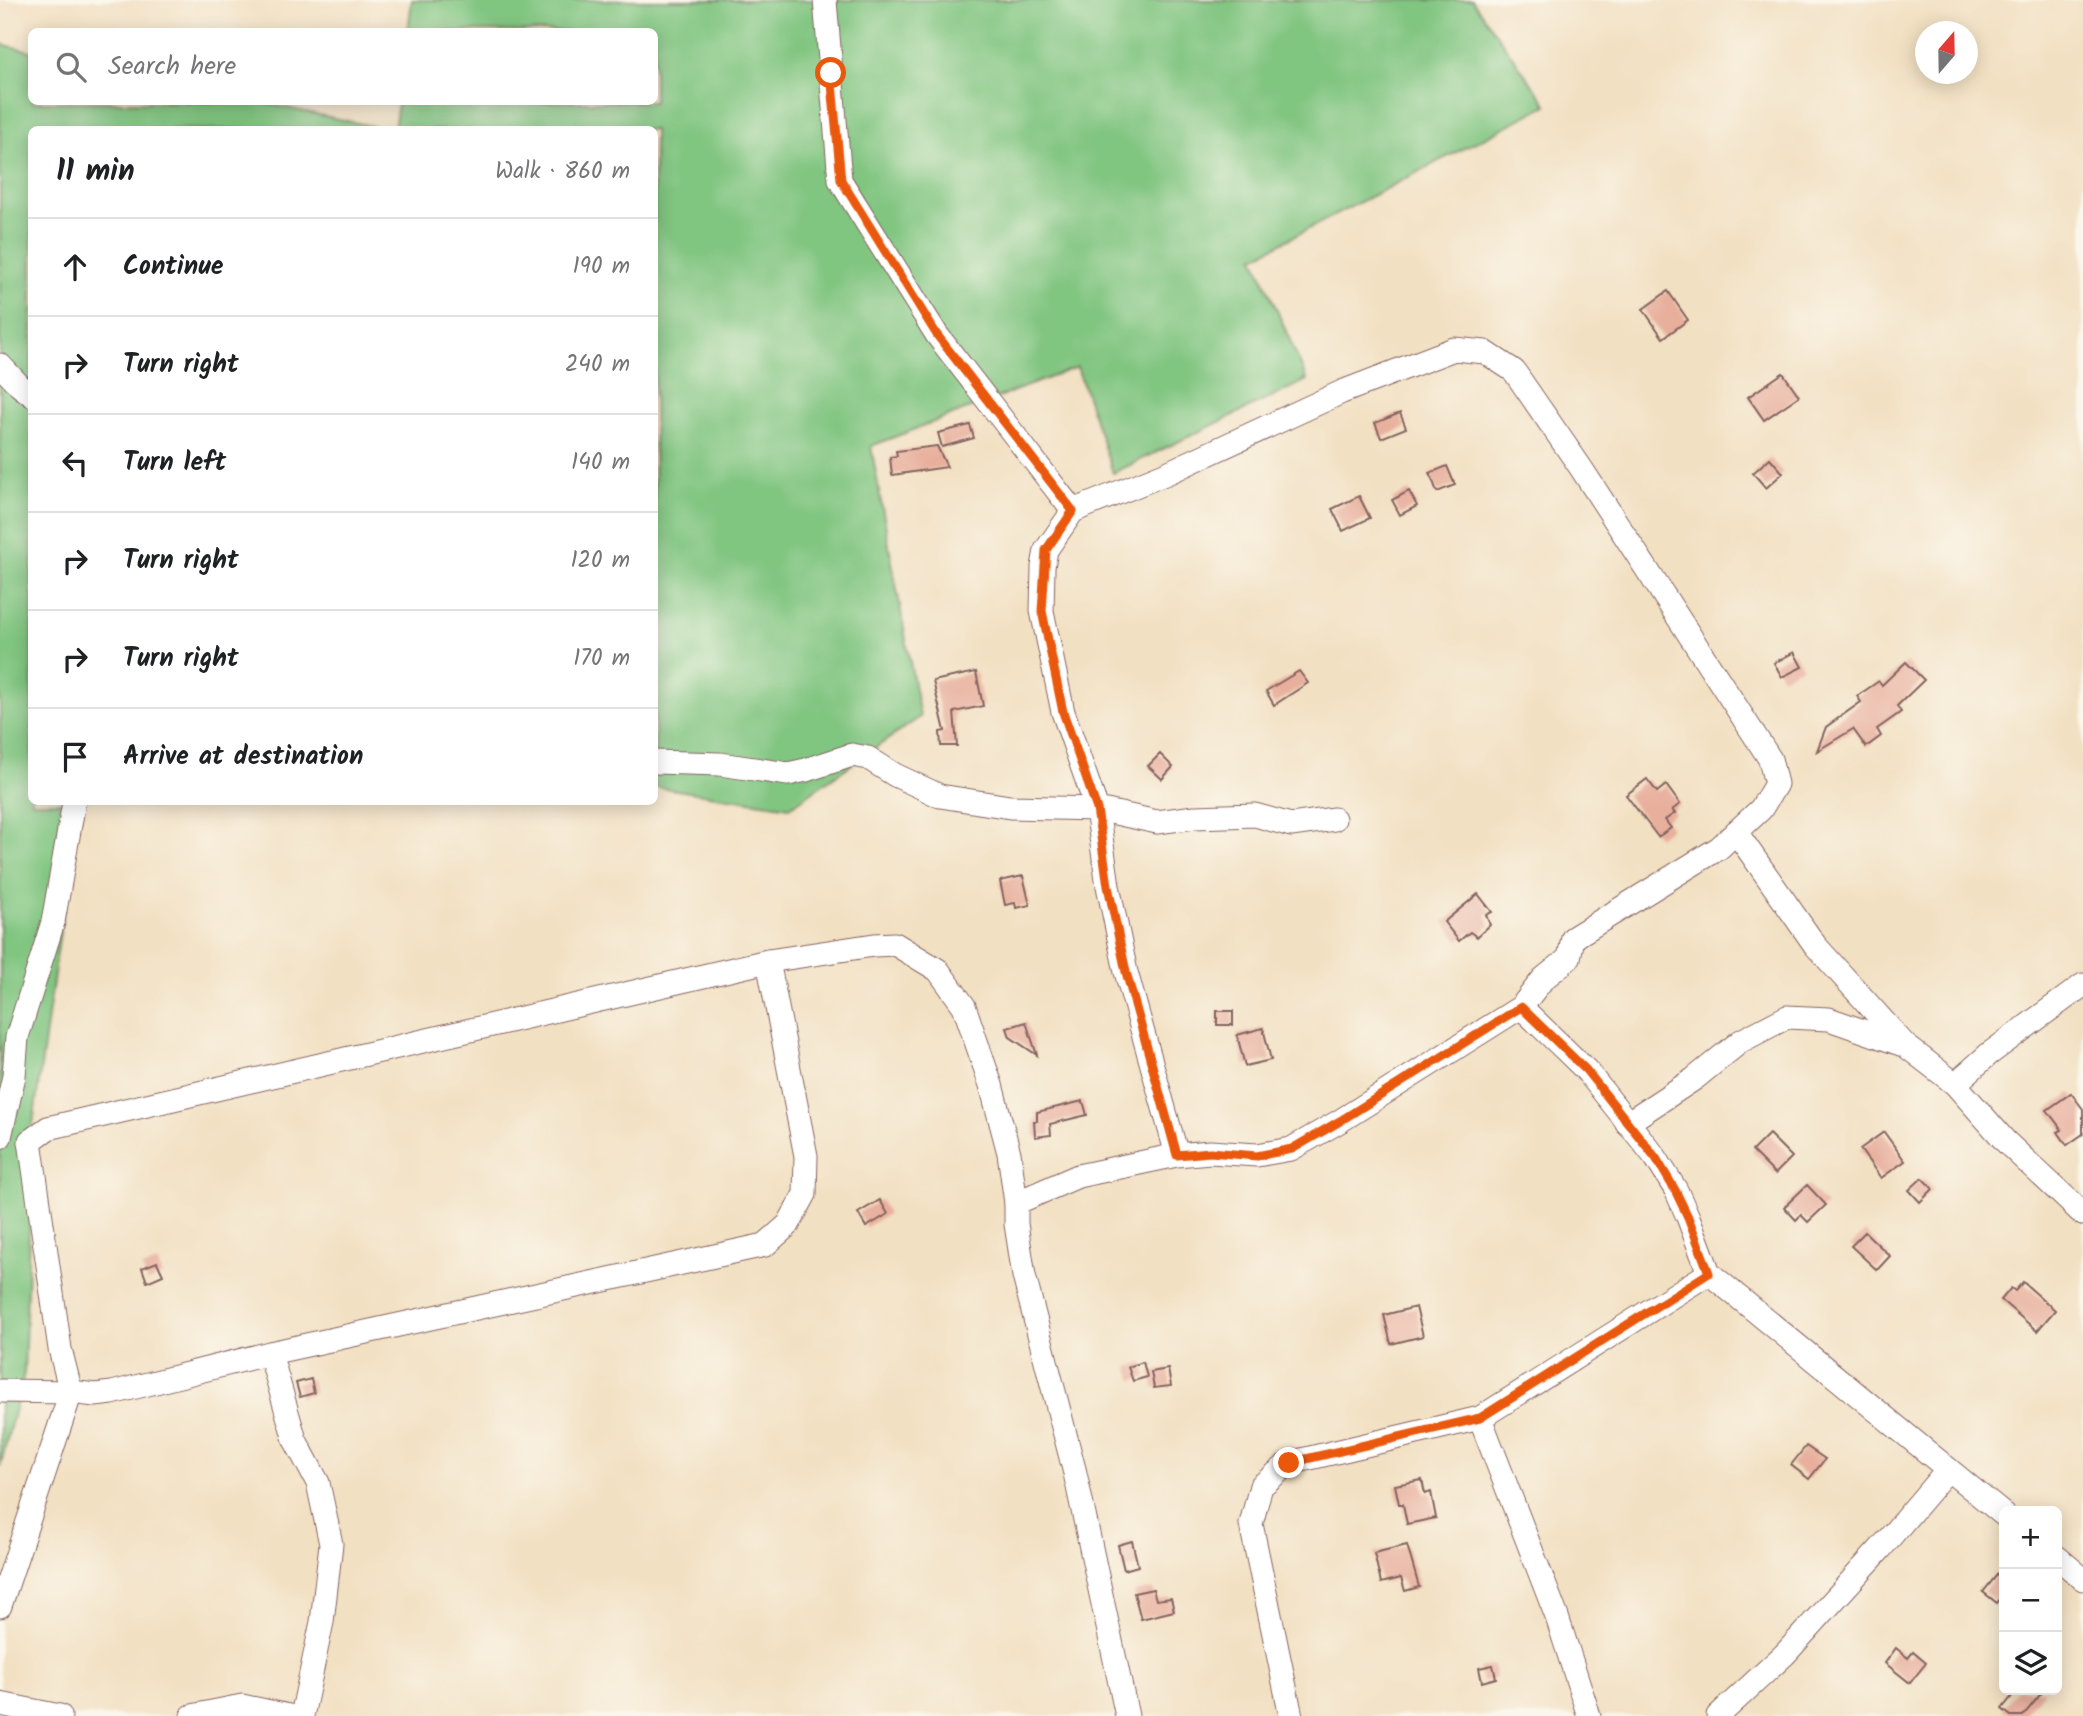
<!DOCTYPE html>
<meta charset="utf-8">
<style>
:root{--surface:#fff;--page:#f6f6f6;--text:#202124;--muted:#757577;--line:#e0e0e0}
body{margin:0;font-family:Kalam,sans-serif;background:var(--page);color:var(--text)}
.controls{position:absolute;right:21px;bottom:21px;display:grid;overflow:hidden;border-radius:10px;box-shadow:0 4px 18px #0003}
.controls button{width:63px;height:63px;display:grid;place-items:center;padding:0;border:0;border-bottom:2px solid var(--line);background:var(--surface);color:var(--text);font:35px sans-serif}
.compass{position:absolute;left:1915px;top:21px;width:63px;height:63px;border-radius:50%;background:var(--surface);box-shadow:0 4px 18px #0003;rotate:20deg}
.stop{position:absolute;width:21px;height:21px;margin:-16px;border:5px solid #ea580c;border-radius:50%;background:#fff}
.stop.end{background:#ea580c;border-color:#fff;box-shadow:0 2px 7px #0008}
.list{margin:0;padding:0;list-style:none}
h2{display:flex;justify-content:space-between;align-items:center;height:91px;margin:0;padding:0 28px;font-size:30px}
h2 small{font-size:23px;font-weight:400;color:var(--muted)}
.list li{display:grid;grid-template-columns:46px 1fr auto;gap:21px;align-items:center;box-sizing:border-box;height:98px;padding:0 28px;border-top:2px solid var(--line)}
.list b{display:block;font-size:26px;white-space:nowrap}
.list em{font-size:23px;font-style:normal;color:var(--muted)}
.icon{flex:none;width:38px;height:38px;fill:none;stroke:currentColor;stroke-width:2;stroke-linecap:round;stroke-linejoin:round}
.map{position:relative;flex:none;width:2083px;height:1716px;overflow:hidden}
.search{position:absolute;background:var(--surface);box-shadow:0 4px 18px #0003;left:28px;top:28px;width:630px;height:77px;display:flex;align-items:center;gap:18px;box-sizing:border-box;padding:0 24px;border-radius:10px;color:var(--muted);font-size:26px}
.panel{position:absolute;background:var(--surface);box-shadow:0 4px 18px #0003;left:28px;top:126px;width:630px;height:679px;border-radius:10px}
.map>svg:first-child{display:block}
.green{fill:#80c580;stroke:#657256;stroke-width:2}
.building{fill:#e8af9c}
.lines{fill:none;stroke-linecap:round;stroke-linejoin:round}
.minor-casing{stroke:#856360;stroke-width:25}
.minor{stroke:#fff;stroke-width:23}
.route{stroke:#ea580c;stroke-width:9}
</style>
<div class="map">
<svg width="2083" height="1716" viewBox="0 0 2083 1716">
<rect width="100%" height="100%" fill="#fbf7ec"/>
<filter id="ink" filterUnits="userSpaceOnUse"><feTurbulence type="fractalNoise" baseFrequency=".0143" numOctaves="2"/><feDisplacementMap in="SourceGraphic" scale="14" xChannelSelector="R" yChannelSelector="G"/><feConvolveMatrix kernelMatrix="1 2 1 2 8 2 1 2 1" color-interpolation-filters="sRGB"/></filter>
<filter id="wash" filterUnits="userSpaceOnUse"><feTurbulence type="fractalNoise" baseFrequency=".00686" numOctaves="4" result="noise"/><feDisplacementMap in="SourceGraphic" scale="28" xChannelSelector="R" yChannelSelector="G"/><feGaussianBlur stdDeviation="1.57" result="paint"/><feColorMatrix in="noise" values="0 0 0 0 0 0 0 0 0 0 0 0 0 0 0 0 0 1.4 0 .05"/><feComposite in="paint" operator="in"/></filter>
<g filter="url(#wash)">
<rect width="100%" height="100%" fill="#f2e0c2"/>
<g class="green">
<polygon points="412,0 1472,0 1547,105 1254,257 1307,380 1113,473 1077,367 871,446 920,717 790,807 655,787 654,130 394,130 398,102 654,102 654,32 408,31"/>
<polygon points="0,44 31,51 32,102 259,102 385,129 32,130 32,802 78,802 33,1124 24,1373 0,1467"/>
</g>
<g id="blocks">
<g class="building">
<polygon points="1668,291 1688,320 1663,338 1643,309"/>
<polygon points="1783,373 1799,396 1764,420 1748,397"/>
<polygon points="1400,413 1406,428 1381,438 1375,423"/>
<polygon points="970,425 974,438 942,447 938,433"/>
<polygon points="937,446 947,467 892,475 890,457 897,456 896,451"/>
<polygon points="1770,458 1783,473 1766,488 1753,473"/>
<polygon points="1447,466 1455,485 1437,492 1430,473"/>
<polygon points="1409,491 1417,506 1400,515 1392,500"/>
<polygon points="1359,496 1370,518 1343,531 1332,509"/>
<polygon points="1794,652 1802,667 1782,677 1774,663"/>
<polygon points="1906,662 1924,680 1897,706 1901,712 1877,729 1881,736 1866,747 1853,729 1817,751 1826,727 1861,702 1857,696 1879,681 1882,685"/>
<polygon points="1299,671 1308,683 1274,705 1266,691"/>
<polygon points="976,672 983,706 954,712 957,746 941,746 940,732 945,731 933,681"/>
<polygon points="1160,754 1173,767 1162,779 1148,766"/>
<polygon points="1647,779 1657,792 1666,785 1680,804 1672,810 1675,813 1665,820 1671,828 1658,837 1626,795"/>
<polygon points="1023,876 1030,905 1016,908 1015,903 1005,905 1000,881"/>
<polygon points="1478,894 1492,912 1486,915 1490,925 1477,937 1470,932 1459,941 1444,922"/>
<rect x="1217" y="1011" width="16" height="14"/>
<polygon points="1026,1022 1037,1055 1010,1037 1007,1028"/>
<polygon points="1263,1028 1271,1060 1245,1066 1237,1035"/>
<polygon points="2071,1093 2083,1109 2083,1134 2067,1145 2058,1132 2062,1130 2047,1110"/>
<polygon points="1083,1101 1087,1115 1050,1124 1051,1135 1035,1137 1034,1121 1037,1121 1037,1112"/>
<polygon points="1884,1132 1905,1161 1881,1178 1860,1149"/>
<polygon points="1769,1134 1792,1157 1775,1174 1752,1151"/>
<polygon points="1922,1178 1933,1189 1920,1202 1909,1190"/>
<polygon points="1807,1185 1826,1205 1808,1222 1801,1215 1796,1220 1784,1207"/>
<polygon points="880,1200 888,1214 866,1227 858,1213"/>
<polygon points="1865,1232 1890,1256 1877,1270 1851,1246"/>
<polygon points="157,1262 163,1275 147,1282 142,1268"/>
<polygon points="2023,1282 2055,1310 2037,1331 2001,1300 2011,1288 2015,1291"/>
<polygon points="1416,1307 1423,1336 1391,1344 1384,1315"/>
<polygon points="1143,1362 1147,1377 1133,1381 1128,1367"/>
<polygon points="1168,1369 1171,1386 1154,1388 1151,1372"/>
<polygon points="311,1379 314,1393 300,1397 296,1383"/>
<polygon points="1806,1446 1825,1459 1809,1479 1791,1465"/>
<polygon points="1422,1480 1425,1494 1431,1492 1436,1518 1407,1524 1403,1504 1399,1504 1395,1485"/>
<polygon points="1132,1541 1138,1566 1124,1570 1118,1545"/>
<polygon points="1407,1545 1419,1587 1405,1591 1401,1578 1381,1583 1374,1553"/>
<polygon points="2004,1566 2004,1594 1997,1603 1983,1592"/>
<polygon points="1153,1589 1156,1600 1171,1598 1174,1611 1141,1619 1134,1593"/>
<polygon points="1896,1648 1908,1658 1913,1652 1926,1663 1910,1683 1885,1663"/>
<polygon points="1493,1665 1496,1678 1482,1682 1479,1668"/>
<polygon points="2017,1690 2044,1690 2023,1716 2011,1716 2002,1709"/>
</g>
</g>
</g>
<g filter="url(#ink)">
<use href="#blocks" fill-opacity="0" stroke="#856360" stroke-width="2"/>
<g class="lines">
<g class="minor-casing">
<g id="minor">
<polyline points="825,0 840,180 937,335 1073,511"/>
<polyline points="0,365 19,385 32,395"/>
<polyline points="654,762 720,764 788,774 806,770 852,755 868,758 895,775 940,796 1010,807 1097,809 1157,822 1195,817 1255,815 1291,825 1334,819"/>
<polyline points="1736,832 1815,945 1904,1044"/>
<polyline points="1521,1007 1586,1070 1656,1158 1676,1190 1688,1217 1709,1273"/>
<polyline points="1955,1084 1989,1054 2083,985"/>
<polyline points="1627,1123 1694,1079 1741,1041 1787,1017 1829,1019 1906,1046 1923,1059 1955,1084 2006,1142 2083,1214"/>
<polyline points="0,1137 14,1076 17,1037 53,922 74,802"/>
<polyline points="30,1141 48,1128 768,961 874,945 895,944 938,970 964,1006 991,1085 1009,1153 1016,1203"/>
<polyline points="270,1353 295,1440 318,1483 331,1544 322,1622 302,1716"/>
<polyline points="0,1391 71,1392 95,1395 112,1393 270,1353 765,1245 788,1225 805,1194 806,1156 768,961"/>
<polyline points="1480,1418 1557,1617 1589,1716"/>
<polyline points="2057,1557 2083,1579"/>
<polyline points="0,1606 71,1392 60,1349 30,1141"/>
<polyline points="0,1704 60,1716"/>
<polyline points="192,1716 242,1706 289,1716"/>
<polyline points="1127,1716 1075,1473 1024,1276 1016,1224 1016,1203 1078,1176 1177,1155 1210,1152 1257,1155 1291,1149 1340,1121 1521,1007 1543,979 1569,958 1573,938 1719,848 1761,809 1776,784 1770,759 1581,468 1514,371 1485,352 1454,349 1342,392 1167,473 1073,511 1046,550 1043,567 1042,611 1063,712 1097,809 1108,886 1126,972 1177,1155"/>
<polyline points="1291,1716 1251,1524 1261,1486 1289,1463 1480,1418 1709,1273 2004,1515"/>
<polyline points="1718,1716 1785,1654 1881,1548 1948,1469"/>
</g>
</g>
<use href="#minor" class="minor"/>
</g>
</g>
<g class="lines" filter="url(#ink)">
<polyline class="route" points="831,73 841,180 937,335 1073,511 1046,550 1042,611 1063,712 1097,809 1108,886 1126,972 1177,1155 1210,1152 1257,1156 1292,1149 1340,1121 1521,1007 1586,1070 1656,1158 1675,1190 1688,1217 1709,1273 1480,1418 1289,1463"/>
</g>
</svg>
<div class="controls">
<button>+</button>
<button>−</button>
<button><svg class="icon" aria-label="layers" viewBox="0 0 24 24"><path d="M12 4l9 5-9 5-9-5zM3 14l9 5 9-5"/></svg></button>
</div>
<svg class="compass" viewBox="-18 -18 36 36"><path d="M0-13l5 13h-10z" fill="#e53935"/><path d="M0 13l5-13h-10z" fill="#757577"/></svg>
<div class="stop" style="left:831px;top:73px"></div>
<div class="stop end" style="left:1289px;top:1463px"></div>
<div class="search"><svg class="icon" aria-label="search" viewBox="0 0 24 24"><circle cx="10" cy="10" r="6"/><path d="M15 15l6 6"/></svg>Search here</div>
<section class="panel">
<h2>11 min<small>Walk · 860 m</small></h2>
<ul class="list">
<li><svg class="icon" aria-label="ahead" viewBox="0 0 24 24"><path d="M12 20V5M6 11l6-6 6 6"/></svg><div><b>Continue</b></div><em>190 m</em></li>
<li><svg class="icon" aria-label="right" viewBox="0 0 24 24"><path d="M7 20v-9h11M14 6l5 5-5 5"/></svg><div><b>Turn right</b></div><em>240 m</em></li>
<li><svg class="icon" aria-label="left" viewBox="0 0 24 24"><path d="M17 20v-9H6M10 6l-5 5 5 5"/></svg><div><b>Turn left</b></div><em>140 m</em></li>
<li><svg class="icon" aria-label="right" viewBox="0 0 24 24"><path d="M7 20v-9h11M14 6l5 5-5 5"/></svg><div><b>Turn right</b></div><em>120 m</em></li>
<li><svg class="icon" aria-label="right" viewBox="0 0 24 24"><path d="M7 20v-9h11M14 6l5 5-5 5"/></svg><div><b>Turn right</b></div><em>170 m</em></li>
<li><svg class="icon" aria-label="arrive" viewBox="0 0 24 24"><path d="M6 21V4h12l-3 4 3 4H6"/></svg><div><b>Arrive at destination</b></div></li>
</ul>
</section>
</div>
